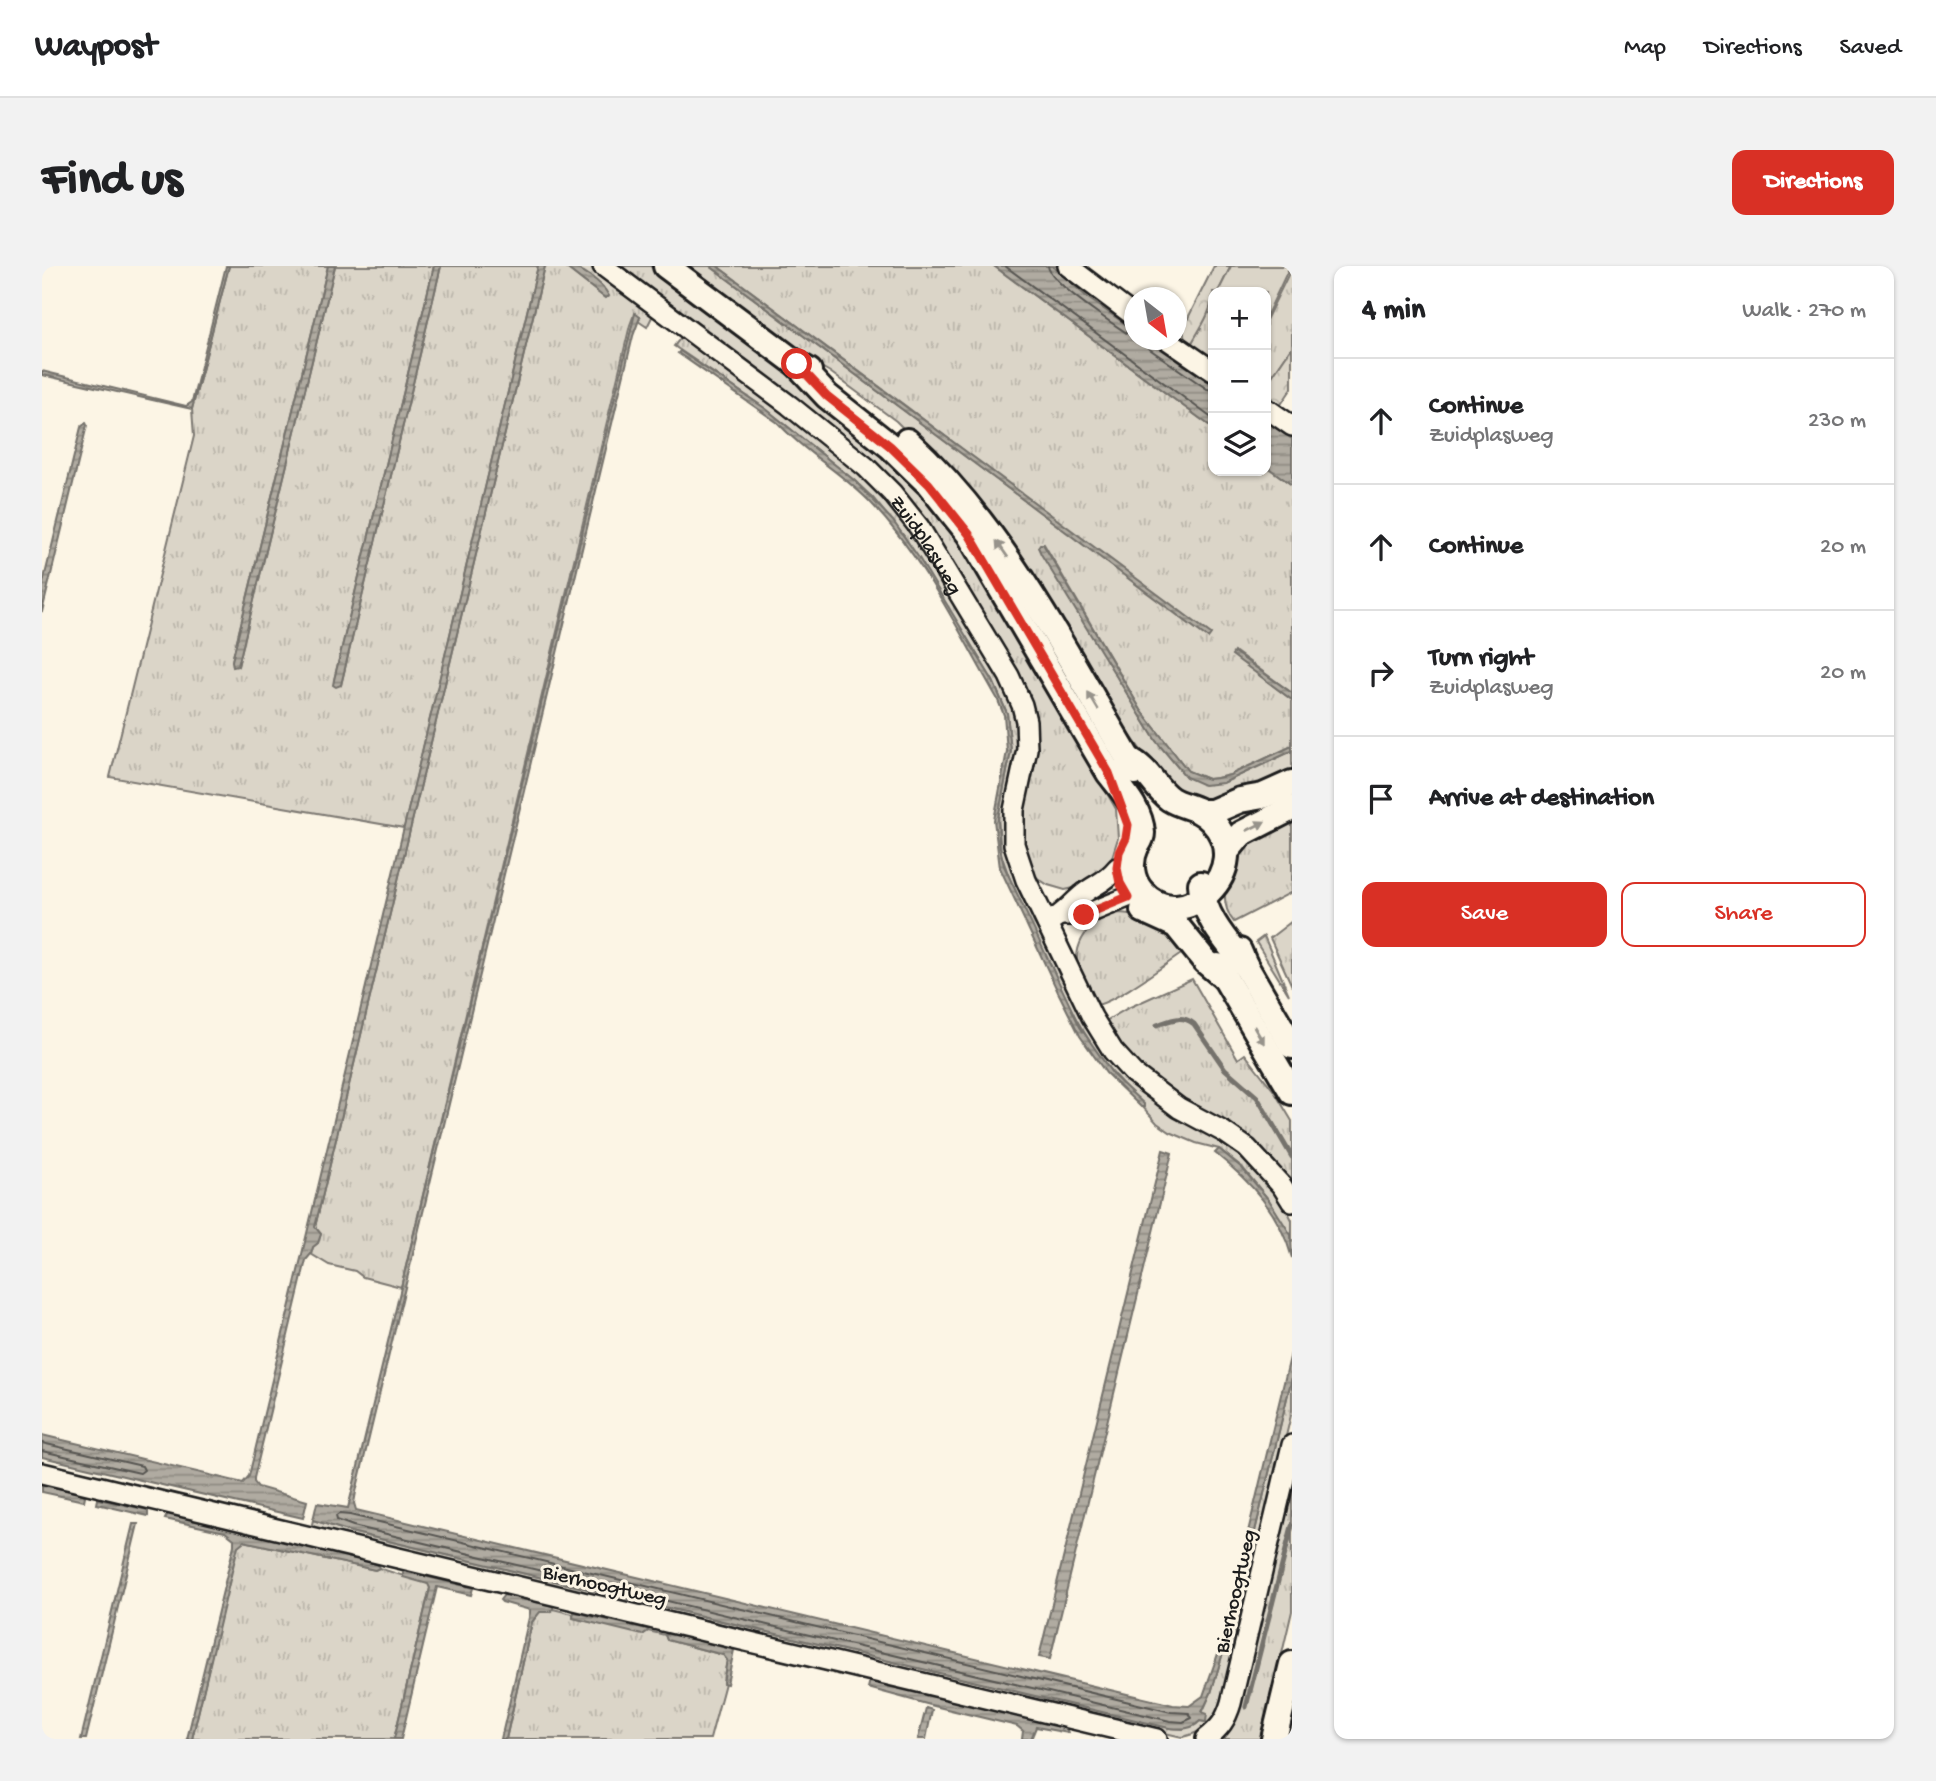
<!DOCTYPE html>
<meta charset="utf-8">
<style>
:root{--surface:#fff;--page:#f2f2f2;--text:#202124;--muted:#757577;--line:#e0e0e0;--accent:#d93025}
body{margin:0;font-family:"Gochi Hand",sans-serif;background:var(--page);color:var(--text)}
.controls{position:absolute;right:21px;top:21px;display:grid;overflow:hidden;border-radius:14px;box-shadow:0 2px 5px #0004}
.controls button{width:63px;height:63px;display:grid;place-items:center;padding:0;border:0;border-bottom:2px solid var(--line);background:var(--surface);color:var(--text);font:35px sans-serif}
.compass{position:absolute;left:1082px;top:21px;width:63px;height:63px;border-radius:50%;background:var(--surface);box-shadow:0 2px 5px #0004;rotate:149deg}
.stop{position:absolute;width:21px;height:21px;margin:-16px;border:5px solid #d93025;border-radius:50%;background:#fff}
.stop.end{background:#d93025;border-color:#fff;box-shadow:0 2px 7px #0008}
.list{margin:0;padding:0;list-style:none}
h2{display:flex;justify-content:space-between;align-items:center;height:91px;margin:0;padding:0 28px;font-size:30px}
h2 small{font-size:23px;font-weight:400;color:var(--muted)}
.list li{display:grid;grid-template-columns:46px 1fr auto;gap:21px;align-items:center;box-sizing:border-box;height:126px;padding:0 28px;border-top:2px solid var(--line)}
.list b{display:block;font-size:26px;white-space:nowrap}
.list p{margin:0;font-size:23px;white-space:nowrap;color:var(--muted)}
.list em{font-size:23px;font-style:normal;color:var(--muted)}
.actions{display:flex;gap:14px;padding:21px 28px}
.actions a{flex:1;padding:16px 0;border:2px solid var(--accent);border-radius:14px;text-align:center;font-size:24px;color:var(--accent)}
.actions .main{background:var(--accent);color:#fff}
.icon{flex:none;width:38px;height:38px;fill:none;stroke:currentColor;stroke-width:2;stroke-linecap:round;stroke-linejoin:round}
.map{position:relative;flex:none;width:1250px;height:1473px;overflow:hidden;border-radius:14px}
header{display:flex;align-items:center;gap:42px;box-sizing:border-box;height:98px;padding:0 35px;background:var(--surface);border-bottom:2px solid var(--line)}
header strong{font-size:33px}
nav{display:flex;gap:38px;margin-inline-start:auto;font-size:24px}
.intro{display:flex;align-items:center;justify-content:space-between;box-sizing:border-box;height:168px;padding:0 42px}
h1{margin:0;font-size:49px}
.button{padding:18px 32px;border-radius:14px;background:var(--accent);color:#fff;font-size:24px;font-weight:700}
main{display:flex;gap:42px;padding:0 42px}
aside{flex:1;background:var(--surface);border-radius:14px;box-shadow:0 2px 5px #0004}
.map>svg:first-child{display:block}
.grass{fill:url(#grass-tufts);stroke:#7c7872;stroke-width:2}
.forest{fill:url(#forest-crowns);stroke:#7c7872;stroke-width:2}
.park{fill:#dbd5c8;stroke:#7c7872;stroke-width:2}
.water{fill:url(#water-rules);stroke:#75726c;stroke-width:2}
.lines{fill:none;stroke-linecap:round;stroke-linejoin:round}
.shore{stroke:#575551;stroke-width:2}
.stream{stroke:#75726c;stroke-width:5}
.minor-casing{stroke:#1c1c1c;stroke-width:24}
.major-casing{stroke:#1c1c1c;stroke-width:30}
.minor{stroke:#fcf5e5;stroke-width:19}
.major{stroke:#fcf5e5;stroke-width:24}
.oneway{fill:#97938b}
.route{stroke:#d93025;stroke-width:9}
.labels{text-anchor:middle;stroke-width:6;stroke-linejoin:round;paint-order:stroke}
.street-label{font-size:21px;fill:#1c1c1c;stroke:#fcf5e5}
</style>
<header>
<strong>Waypost</strong>
<nav><a>Map</a><a>Directions</a><a>Saved</a></nav>
</header>
<div class="intro"><h1>Find us</h1><a class="button">Directions</a></div>
<main>
<div class="map">
<svg width="1250" height="1473" viewBox="0 0 1250 1473">
<defs>
<pattern id="grass-tufts" width="24" height="20" patternUnits="userSpaceOnUse" patternTransform="scale(1.75)"><rect width="24" height="20" fill="#dbd5c8"/><path d="M3 7l-1-3M5 7V3M7 7l1-3M15 17l-1-3M17 17v-4M19 17l1-3" fill="none" stroke="#bbb6ab"/></pattern>
<pattern id="forest-crowns" width="20" height="18" patternUnits="userSpaceOnUse" patternTransform="scale(1.75)"><rect width="20" height="18" fill="#dbd5c8"/><path d="M2 6a3 3 0 1 1 6 0M12 15a3 3 0 1 1 6 0" fill="none" stroke="#bbb6ab"/></pattern>
<pattern id="water-rules" width="6" height="5" patternUnits="userSpaceOnUse" patternTransform="scale(1.75)"><rect width="6" height="5" fill="#b0aba1"/><path d="M0 2.5h6" fill="none" stroke="#8e8a82"/></pattern>
</defs>
<rect width="100%" height="100%" fill="#fcf5e5"/>
<filter id="ink" filterUnits="userSpaceOnUse"><feTurbulence type="fractalNoise" baseFrequency=".0143" numOctaves="2"/><feDisplacementMap in="SourceGraphic" scale="14" xChannelSelector="R" yChannelSelector="G"/><feConvolveMatrix kernelMatrix="1 2 1 2 8 2 1 2 1" color-interpolation-filters="sRGB"/></filter>
<g filter="url(#ink)">
<g class="grass">
<polygon points="187,0 286,0 190,395 196,400 293,0 392,0 292,414 299,419 399,0 496,0 362,562 68,511 152,170 150,143"/>
<polygon points="503,0 522,0 562,31 566,31 561,21 532,0 550,0 612,47 605,61 596,55 598,51 591,51 588,59 359,1021 321,1011 313,1005 287,999 269,988 271,981 276,977 279,968 273,961"/>
<polygon points="572,0 608,0 737,96 905,249 1074,543 1076,572 1067,601 1036,621 1023,624 1006,619 991,609 981,580 981,541 993,480 871,240"/>
<polygon points="639,0 668,0 1166,371 865,141 675,0 952,0 1171,162 1171,205 1224,205 1224,200 1250,219 1250,427 1194,386 1191,389 1250,434 1250,480 1188,509 1175,512 1166,513 1146,505 1099,444 1002,278 996,281 1114,475 1144,511 1181,517 1250,485 1250,505 1178,537 1142,531 1120,514 1079,456 1019,352 970,277 946,246 854,155 788,106 760,90"/>
<polygon points="1010,0 1015,0 1092,58 1092,64 1046,32"/>
<polygon points="1250,1 1250,81 1224,119 1224,54"/>
<polygon points="1166,46 1171,49 1171,97 1148,80"/>
<polygon points="641,69 803,193 836,224 864,256 968,428 976,457 977,487 964,548 1084,812 1105,831 1176,872 1205,893 1233,925 1245,944 1250,954 1250,973 1227,934 1200,901 1177,883 1154,877 1128,866 1115,857 1060,795 1031,748 969,616 959,588 956,552 969,485 965,447 951,415 862,270 831,232 813,215 724,143 632,80"/>
<path d="M 1250,550 L 1250,626 L 1192,656 C 1174,635 1185,591 1205,574 C 1217,564 1236,557 1250,550 Z"/>
<path d="M 1078,647 C 1110,648 1124,663 1145,684 C 1127,696 1069,739 1053,739 C 1048,729 1041,719 1038,709 C 1027,678 1049,652 1078,647 Z"/>
<polygon points="1250,655 1250,720 1228,672"/>
<polygon points="1222,670 1247,729 1214,676"/>
<polygon points="1150,713 1196,793 1203,788 1232,825 1250,855 1250,922 1097,802 1062,756 1086,742"/>
<path d="M 1250,1111 L 1250,1145 L 1186,1414 C 1177,1444 1175,1464 1140,1471 L 276,1266 L 270,1258 L 271,1254 L 309,1266 L 1127,1462 L 1141,1463 L 1158,1455 L 1163,1456 L 1160,1447 L 1169,1427 L 1196,1336 Z"/>
<polygon points="1250,1215 1250,1345 1220,1473 1178,1473 1189,1460"/>
<polygon points="202,1275 333,1304 337,1302 387,1318 388,1322 352,1473 150,1473 195,1280"/>
<polygon points="511,1343 531,1348 531,1352 602,1368 606,1365 623,1369 625,1374 681,1389 685,1394 681,1416 683,1417 668,1473 464,1473 490,1356 498,1346 508,1346"/>
</g>
<g class="forest">
<path d="M 1172,0 L 1189,0 L 1176,26 L 1171,26 C 1171,45 1157,64 1148,80 L 1143,76 L 1141,62 Z"/>
<polygon points="1250,81 1250,122 1238,140 1224,131 1224,119"/>
</g>
<polygon class="park" points="1189,0 1248,0 1224,51 1224,26 1176,26"/>
<g class="water">
<polygon points="184,0 187,0 150,143 0,109 0,105 144,140 150,136"/>
<polygon points="286,0 293,0 196,400 191,401 190,395"/>
<polygon points="392,0 399,0 299,419 294,421 291,419 292,414"/>
<polygon points="496,0 503,0 273,961 279,968 276,977 271,981 269,988 264,994 212,1212 212,1216 216,1221 265,1235 261,1252 0,1191 0,1169 201,1217 207,1210"/>
<path d="M 522,0 C 538,0 560,16 567,30 L 563,32 Z"/>
<polygon points="668,0 675,0 1169,368 1166,372"/>
<polygon points="952,0 1010,0 1046,32 1092,64 1092,74 1106,74 1171,119 1171,162"/>
<path d="M 593,47 L 598,51 L 591,70 L 314,1226 L 312,1237 L 314,1244 L 1131,1439 L 1147,1440 L 1161,1430 L 1178,1382 L 1250,1083 L 1250,1111 L 1196,1336 L 1169,1427 L 1160,1446 L 1165,1448 L 1164,1456 L 1158,1455 C 1150,1464 1139,1463 1127,1462 L 309,1266 L 271,1254 L 275,1237 L 306,1242 Z"/>
<path d="M 638,85 L 724,143 L 813,215 L 851,255 L 877,292 L 951,415 L 965,447 L 969,485 L 956,552 L 957,577 L 962,600 L 1038,761 L 1072,810 L 1102,838 L 1102,841 L 1099,841 L 1064,807 L 1038,770 L 1016,726 L 958,602 L 952,554 L 965,485 L 962,449 L 955,432 C 917,366 883,294 830,238 C 802,208 764,188 736,157 L 636,87 Z"/>
<polygon points="1224,155 1250,173 1250,219 1224,200"/>
<polygon points="44,157 45,159 0,346 0,321 39,161"/>
<polygon points="998,278 1001,278 1099,444 1146,505 1166,513 1175,512 1188,509 1250,480 1250,485 1181,517 1162,519 1144,511 1114,475 999,288 996,281"/>
<polygon points="1192,386 1250,427 1250,434 1190,389"/>
<path d="M 1177,883 L 1200,902 L 1227,934 L 1249,969 L 1250,992 C 1238,947 1208,915 1173,887 Z"/>
<polygon points="1121,884 1130,887 1008,1393 997,1391"/>
<polygon points="0,1218 41,1228 43,1230 42,1235 0,1226"/>
<polygon points="56,1233 106,1244 106,1250 55,1238"/>
<polygon points="126,1247 335,1297 337,1302 333,1304 202,1275 196,1280 150,1473 145,1473 192,1279 192,1273 183,1266 123,1253"/>
<polygon points="91,1258 96,1258 44,1473 39,1473"/>
<polygon points="361,1305 431,1322 429,1329 395,1321 359,1473 352,1473 388,1322 386,1318 361,1311"/>
<polygon points="462,1329 511,1340 511,1343 508,1346 498,1346 490,1356 464,1473 459,1473 488,1347 488,1344 460,1336 458,1334"/>
<polygon points="532,1346 605,1363 606,1365 600,1369 531,1352"/>
<polygon points="628,1367 692,1384 685,1418 681,1417 685,1394 681,1389 625,1374 623,1369"/>
<polygon points="828,1414 1024,1461 1026,1467 994,1461 989,1473 980,1473 981,1465 975,1460 892,1440 826,1422"/>
<polygon points="884,1442 890,1444 884,1473 876,1473"/>
</g>
<g class="lines">
<g class="shore">
<polyline points="963,0 1171,153"/>
<path d="M 1006,0 C 1008,17 1070,57 1086,68 L 1092,70"/>
<polyline points="1103,74 1106,82 1165,123 1171,124"/>
<polyline points="0,1177 100,1200 102,1204 98,1207 0,1185"/>
<polygon points="297,1248 308,1249 1129,1446 1147,1447 1150,1452 1141,1456 1128,1455 311,1260 295,1254 294,1250"/>
</g>
<g class="stream">
<path d="M 1115,759 C 1129,754 1139,748 1152,758 L 1183,803 L 1215,831 L 1250,891"/>
<polyline points="1204,1441 1250,1260"/>
</g>
<g class="minor-casing">
<g id="minor">
<path id="s1" d="M 561,0 L 747,139 L 824,201 L 850,227 L 877,261 L 967,410 L 980,439 L 984,455 L 985,483 L 972,544 L 972,578 L 984,614 L 1050,751 L 1071,785 L 1091,807 L 1137,842 L 1182,866 L 1205,882 L 1240,920 L 1250,936"/>
<polyline points="1026,0 1092,50"/>
<polyline points="1126,74 1171,105"/>
<polyline points="1224,142 1250,160"/>
<polyline points="1020,649 1042,649 1086,631"/>
<path d="M 1005,657 C 1021,649 1027,640 1040,629 C 1054,617 1062,618 1075,602"/>
<polyline points="0,1207 1115,1473"/>
<path d="M 1164,1473 C 1178,1462 1184,1454 1189,1437 L 1250,1179"/>
</g>
</g>
<g class="major-casing">
<g id="major">
<polyline points="624,0 755,98 767,105"/>
<path d="M 755,98 L 785,130 L 848,180 L 887,218 L 927,268 L 1067,507 C 1080,524 1099,544 1100,567 C 1100,573 1097,576 1094,581 C 1087,596 1089,614 1100,626 C 1141,672 1215,602 1170,555 C 1155,539 1142,542 1128,533 C 1112,522 1108,504 1086,493"/>
<path d="M 865,175 C 965,266 1025,391 1094,506"/>
<polyline points="1160,546 1170,546 1198,534 1221,530 1250,517"/>
<polyline points="1184,586 1199,568 1250,542"/>
<path d="M 1159,618 C 1160,649 1185,676 1203,699"/>
<polyline points="1101,644 1134,659 1163,695 1183,712"/>
<polyline points="1197,685 1203,699 1250,780"/>
<polyline points="1176,700 1250,826"/>
<polyline points="1232,1473 1250,1398"/>
</g>
</g>
<use href="#minor" class="minor"/>
<use href="#major" class="major"/>
</g>
<defs><path id="oneway-solid" d="M-6-.8H1V-3.2L6.5 0L1 3.2V.8H-6Z" transform="scale(1.75)"/></defs>
<g class="oneway">
<use href="#oneway-solid" transform="translate(960 283) rotate(-125)"/>
<use href="#oneway-solid" transform="translate(1051 435) rotate(-121)"/>
<use href="#oneway-solid" transform="translate(1214 560) rotate(-27)"/>
<use href="#oneway-solid" transform="translate(1217 769) rotate(60)"/>
</g>
</g>
<g class="lines" filter="url(#ink)">
<polyline class="route" points="755,98 785,130 848,180 887,218 927,268 1067,507 1086,559 1084,572 1077,586 1075,602 1078,617 1086,631 1042,649"/>
</g>
<g class="labels">
<g class="street-label">
<text dy="7" stroke="none"><textPath href="#s1" startOffset="430">Zuidplasweg</textPath></text>
<text transform="translate(563 1318) rotate(13)" y="7">Bierhoogtweg</text>
<text transform="translate(1192 1325) rotate(-77)" y="7">Bierhoogtweg</text>
</g>
</g>
</svg>
<div class="controls">
<button>+</button>
<button>−</button>
<button><svg class="icon" aria-label="layers" viewBox="0 0 24 24"><path d="M12 4l9 5-9 5-9-5zM3 14l9 5 9-5"/></svg></button>
</div>
<svg class="compass" viewBox="-18 -18 36 36"><path d="M0-13l5 13h-10z" fill="#e53935"/><path d="M0 13l5-13h-10z" fill="#757577"/></svg>
<div class="stop" style="left:755px;top:98px"></div>
<div class="stop end" style="left:1042px;top:649px"></div>
</div>
<aside>
<h2>4 min<small>Walk · 270 m</small></h2>
<ul class="list">
<li><svg class="icon" aria-label="ahead" viewBox="0 0 24 24"><path d="M12 20V5M6 11l6-6 6 6"/></svg><div><b>Continue</b><p>Zuidplasweg</p></div><em>230 m</em></li>
<li><svg class="icon" aria-label="ahead" viewBox="0 0 24 24"><path d="M12 20V5M6 11l6-6 6 6"/></svg><div><b>Continue</b></div><em>20 m</em></li>
<li><svg class="icon" aria-label="right" viewBox="0 0 24 24"><path d="M7 20v-9h11M14 6l5 5-5 5"/></svg><div><b>Turn right</b><p>Zuidplasweg</p></div><em>20 m</em></li>
<li><svg class="icon" aria-label="arrive" viewBox="0 0 24 24"><path d="M6 21V4h12l-3 4 3 4H6"/></svg><div><b>Arrive at destination</b></div></li>
</ul>
<div class="actions"><a class="main">Save</a><a>Share</a></div>
</aside>
</main>
